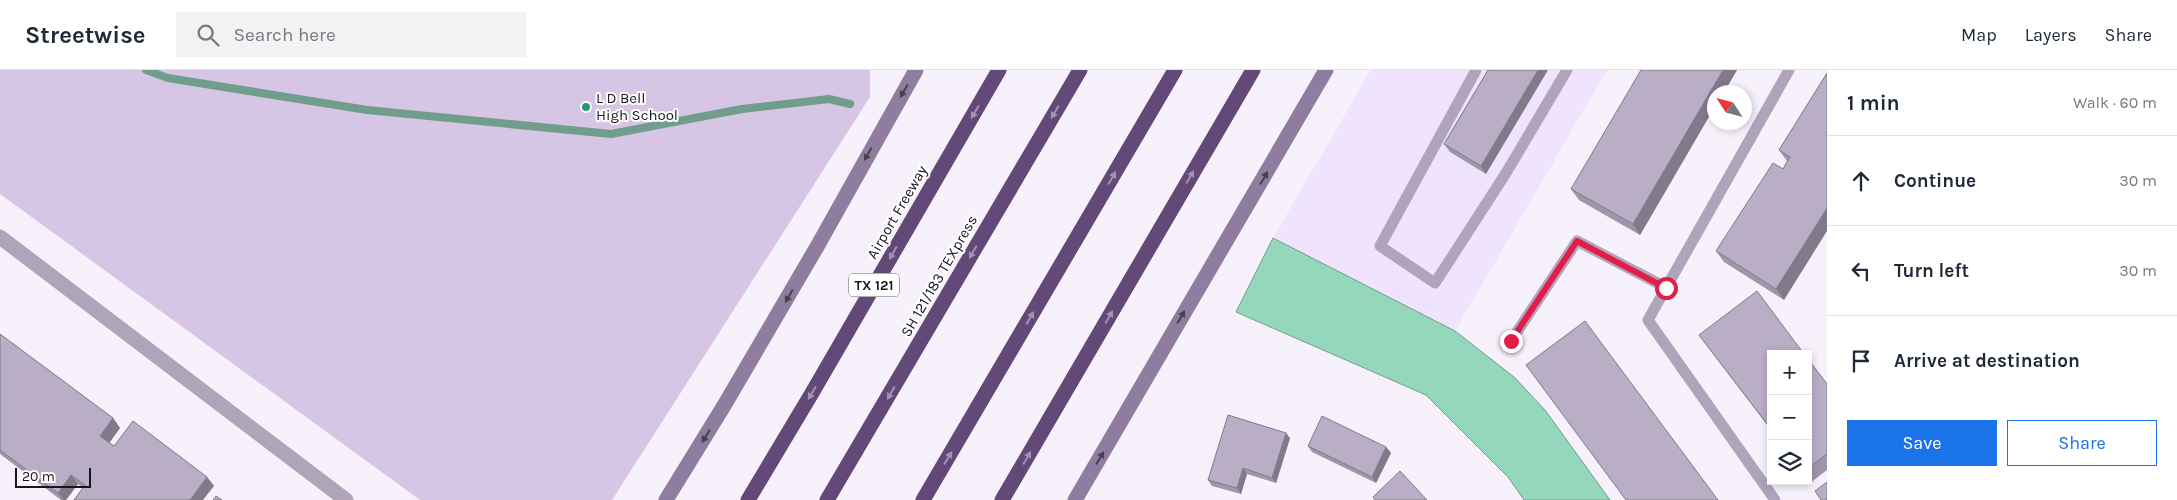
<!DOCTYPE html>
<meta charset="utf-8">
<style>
:root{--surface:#fff;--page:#f2f2f3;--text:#1f2937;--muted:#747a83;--line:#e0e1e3;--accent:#1a73e8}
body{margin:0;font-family:Karla,sans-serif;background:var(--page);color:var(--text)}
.controls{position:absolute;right:15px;bottom:15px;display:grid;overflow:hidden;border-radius:0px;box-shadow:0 2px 8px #0003}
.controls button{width:45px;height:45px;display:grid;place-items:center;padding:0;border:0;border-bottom:1px solid var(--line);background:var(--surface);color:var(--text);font:25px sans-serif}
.compass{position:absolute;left:1707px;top:15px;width:45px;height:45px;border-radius:50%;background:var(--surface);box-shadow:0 2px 8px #0003;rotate:306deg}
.scale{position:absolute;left:15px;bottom:12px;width:76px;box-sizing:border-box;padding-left:5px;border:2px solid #19151d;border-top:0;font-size:14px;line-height:18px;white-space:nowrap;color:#19151d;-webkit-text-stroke:4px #fff;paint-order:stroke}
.stop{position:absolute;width:15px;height:15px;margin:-11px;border:4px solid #e11d48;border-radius:50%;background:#fff}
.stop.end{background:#e11d48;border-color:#fff;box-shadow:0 1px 5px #0008}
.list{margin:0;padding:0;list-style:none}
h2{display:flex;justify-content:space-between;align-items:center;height:65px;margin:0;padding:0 20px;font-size:21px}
h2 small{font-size:16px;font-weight:400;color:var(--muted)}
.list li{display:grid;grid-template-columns:32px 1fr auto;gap:15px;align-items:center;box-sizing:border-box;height:90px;padding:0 20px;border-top:1px solid var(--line)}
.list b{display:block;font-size:19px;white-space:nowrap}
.list em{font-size:16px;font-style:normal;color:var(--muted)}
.actions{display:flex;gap:10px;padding:15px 20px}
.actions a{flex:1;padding:11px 0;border:1px solid var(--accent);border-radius:0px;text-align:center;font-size:18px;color:var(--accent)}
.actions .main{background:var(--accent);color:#fff}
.icon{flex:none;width:28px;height:28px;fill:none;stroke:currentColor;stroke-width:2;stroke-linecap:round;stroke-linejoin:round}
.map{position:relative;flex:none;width:1827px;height:430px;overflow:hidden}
header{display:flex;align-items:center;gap:30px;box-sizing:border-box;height:70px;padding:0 25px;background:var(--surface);border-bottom:1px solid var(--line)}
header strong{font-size:24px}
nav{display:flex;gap:28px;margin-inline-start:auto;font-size:18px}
.search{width:350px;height:45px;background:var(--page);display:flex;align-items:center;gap:12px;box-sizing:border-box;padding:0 18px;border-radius:0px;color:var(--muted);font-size:19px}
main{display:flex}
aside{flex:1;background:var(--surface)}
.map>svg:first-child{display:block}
.built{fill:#f0e3fd}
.green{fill:#d6c5e5}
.water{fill:#95d7bc;stroke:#709d8c}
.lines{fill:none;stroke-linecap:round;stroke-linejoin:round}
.stream{stroke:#709d8c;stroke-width:8}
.service{stroke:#afa4ba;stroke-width:11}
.minor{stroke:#afa4ba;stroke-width:15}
.secondary{stroke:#8e7d9e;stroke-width:15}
.motorway{stroke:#624977;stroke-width:15}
.wall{fill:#a096aa}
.shaded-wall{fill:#827a8b}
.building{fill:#baaec6;stroke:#827a8b}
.oneway{fill:#483f51}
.oneway2{fill:#a192ad}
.route{stroke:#e11d48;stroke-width:6}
.poi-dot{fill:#2b9472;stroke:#fff;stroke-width:2}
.labels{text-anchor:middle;stroke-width:4;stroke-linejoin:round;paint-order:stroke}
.shield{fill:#fff;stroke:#5e5b61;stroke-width:1}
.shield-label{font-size:14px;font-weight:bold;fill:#19151d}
.poi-label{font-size:15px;fill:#19151d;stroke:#fff;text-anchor:start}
.street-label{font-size:15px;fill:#19151d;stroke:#fff}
</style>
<header>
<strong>Streetwise</strong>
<div class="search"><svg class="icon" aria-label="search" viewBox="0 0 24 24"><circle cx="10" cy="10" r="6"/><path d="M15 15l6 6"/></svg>Search here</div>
<nav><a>Map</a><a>Layers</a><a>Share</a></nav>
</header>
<main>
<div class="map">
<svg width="1827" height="430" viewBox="0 0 1827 430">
<rect width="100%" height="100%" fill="#f6f1fb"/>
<polygon class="built" points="1371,0 1607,0 1455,261 1273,168"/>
<polygon class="green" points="0,0 870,0 870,27 612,430 420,430 0,124"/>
<polygon class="water" points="1273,168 1455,261 1514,307 1545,340 1610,430 1524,430 1508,407 1426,325 1236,242"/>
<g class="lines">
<polyline class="stream" points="146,0 168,8 367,40 611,64 742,39 829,29 850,34"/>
<g class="service">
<polyline points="1476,0 1380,176 1435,213 1506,103 1567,0"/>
<polyline points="1511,271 1577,171 1667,218"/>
<polyline points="1775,430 1648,250 1789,0"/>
</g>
<polyline class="minor" points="0,167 346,430"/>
<g class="secondary">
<polyline points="666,430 725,334 818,175 916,0"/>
<polyline points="1075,430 1326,0"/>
</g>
<g class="motorway">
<polyline points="748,430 812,323 999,0"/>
<polyline points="827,430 1080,0"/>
<polyline points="923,430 1175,0"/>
<polyline points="1002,430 1253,0"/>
</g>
</g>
<g class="wall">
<polygon points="1488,0 1486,104 1450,82 1444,74"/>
<polygon points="1737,0 1724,22 1714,22 1714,38 1640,165 1579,130 1571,119"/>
<polygon points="1827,3 1784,230 1724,192 1716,181 1783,99 1787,91 1779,80"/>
<polygon points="0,264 113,348 120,358 109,373 114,376 207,407 214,416 82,418 78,414 66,430 61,430 0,384"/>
<polygon points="1699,265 1771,284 1771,360 1707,276"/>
<polygon points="1808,289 1827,314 1827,400 1810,413 1808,410"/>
<polygon points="1290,368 1276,413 1247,404 1241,424 1212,416 1208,410"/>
<polygon points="1308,376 1386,377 1391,383 1376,413 1312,382"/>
</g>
<g class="shaded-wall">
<polygon points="1538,0 1548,0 1486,104 1481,96"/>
<polygon points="1723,0 1737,0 1724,22 1714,22 1714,38 1640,165 1633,154"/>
<polygon points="1827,138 1827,161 1784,230 1776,219"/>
<polygon points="113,348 120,358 107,376 100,366"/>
<polygon points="1286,363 1290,368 1276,413 1272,408"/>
<polygon points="1386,377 1391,383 1376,413 1372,407"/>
<polygon points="1243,398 1247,404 1241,424 1237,418"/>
<polygon points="71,405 78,414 66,430 63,430 58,423"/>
<polygon points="207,407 214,416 203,430 190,430"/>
</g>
<g class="building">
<polygon points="1488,0 1538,0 1481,96 1444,74"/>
<polygon points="1641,0 1723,0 1633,154 1571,119"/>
<polygon points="1827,3 1827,138 1776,219 1716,181 1773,93 1783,99 1790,87 1779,80"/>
<polygon points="1757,221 1804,284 1771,284 1771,359 1699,265"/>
<polygon points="1585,251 1718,430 1626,430 1526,295"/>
<polygon points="0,264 113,348 100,366 114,376 133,351 207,407 190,430 74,430 85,415 71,405 58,423 0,380"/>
<polygon points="1808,289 1827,314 1827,384 1808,398"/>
<polygon points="1228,345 1286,363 1272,408 1243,398 1237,418 1208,410"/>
<polygon points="1322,346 1386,377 1372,407 1308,376"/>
<polygon points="1400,401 1427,430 1375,430 1373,427"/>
<polygon points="1827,412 1827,430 1821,430 1815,421"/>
<polygon points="216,426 222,430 213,430"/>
</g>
<defs><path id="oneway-solid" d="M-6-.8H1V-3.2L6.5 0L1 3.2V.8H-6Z" transform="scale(1.25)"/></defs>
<g class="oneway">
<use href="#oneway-solid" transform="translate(904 21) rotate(120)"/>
<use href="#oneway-solid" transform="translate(868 84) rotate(119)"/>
<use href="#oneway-solid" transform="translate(1264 108) rotate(-59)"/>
<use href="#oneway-solid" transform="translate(789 226) rotate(120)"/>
<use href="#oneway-solid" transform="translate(1181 247) rotate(-60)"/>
<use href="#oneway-solid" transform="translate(706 366) rotate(122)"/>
<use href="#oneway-solid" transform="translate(1100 388) rotate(-60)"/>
</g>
<g class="oneway2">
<use href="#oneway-solid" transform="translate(975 42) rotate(120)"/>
<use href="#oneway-solid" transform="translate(1055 42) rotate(120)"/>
<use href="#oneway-solid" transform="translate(1190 107) rotate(-60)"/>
<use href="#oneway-solid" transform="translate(1112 108) rotate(-60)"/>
<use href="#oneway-solid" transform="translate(973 182) rotate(120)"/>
<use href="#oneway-solid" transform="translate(893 183) rotate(120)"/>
<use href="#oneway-solid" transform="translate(1109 247) rotate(-60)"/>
<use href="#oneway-solid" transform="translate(1030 248) rotate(-60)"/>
<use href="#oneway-solid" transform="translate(812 323) rotate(121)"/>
<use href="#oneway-solid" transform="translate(891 323) rotate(120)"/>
<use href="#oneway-solid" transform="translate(948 388) rotate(-59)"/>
<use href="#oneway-solid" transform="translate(1027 388) rotate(-60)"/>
</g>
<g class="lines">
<polyline class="route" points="1511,271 1577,171 1666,218"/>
</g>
<circle class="poi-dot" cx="586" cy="37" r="5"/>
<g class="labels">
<rect class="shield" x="849" y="203.5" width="50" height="23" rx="4"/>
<g class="shield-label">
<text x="874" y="220">TX 121</text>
</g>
<g class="poi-label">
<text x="596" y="33">L D Bell<tspan x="596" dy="17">High School</tspan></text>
</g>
<g class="street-label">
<text transform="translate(897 142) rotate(-60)" y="5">Airport Freeway</text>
<text transform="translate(939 206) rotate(-60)" y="5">SH 121/183 TEXpress</text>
</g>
</g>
</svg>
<div class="controls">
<button>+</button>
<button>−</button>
<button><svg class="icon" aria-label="layers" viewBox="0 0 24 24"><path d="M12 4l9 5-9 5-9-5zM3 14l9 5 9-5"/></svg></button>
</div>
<svg class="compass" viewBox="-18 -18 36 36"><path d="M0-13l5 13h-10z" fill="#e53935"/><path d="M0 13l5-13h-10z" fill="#747a83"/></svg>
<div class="scale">20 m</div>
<div class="stop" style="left:1666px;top:218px"></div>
<div class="stop end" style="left:1511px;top:271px"></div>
</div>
<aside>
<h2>1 min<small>Walk · 60 m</small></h2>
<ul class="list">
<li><svg class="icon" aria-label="ahead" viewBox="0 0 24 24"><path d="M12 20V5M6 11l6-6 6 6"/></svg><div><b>Continue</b></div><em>30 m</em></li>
<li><svg class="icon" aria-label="left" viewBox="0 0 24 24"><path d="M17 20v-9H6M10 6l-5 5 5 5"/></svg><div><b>Turn left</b></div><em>30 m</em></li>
<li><svg class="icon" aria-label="arrive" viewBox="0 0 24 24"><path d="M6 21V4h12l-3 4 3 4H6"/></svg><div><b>Arrive at destination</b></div></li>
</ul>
<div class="actions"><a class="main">Save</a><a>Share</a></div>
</aside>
</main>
